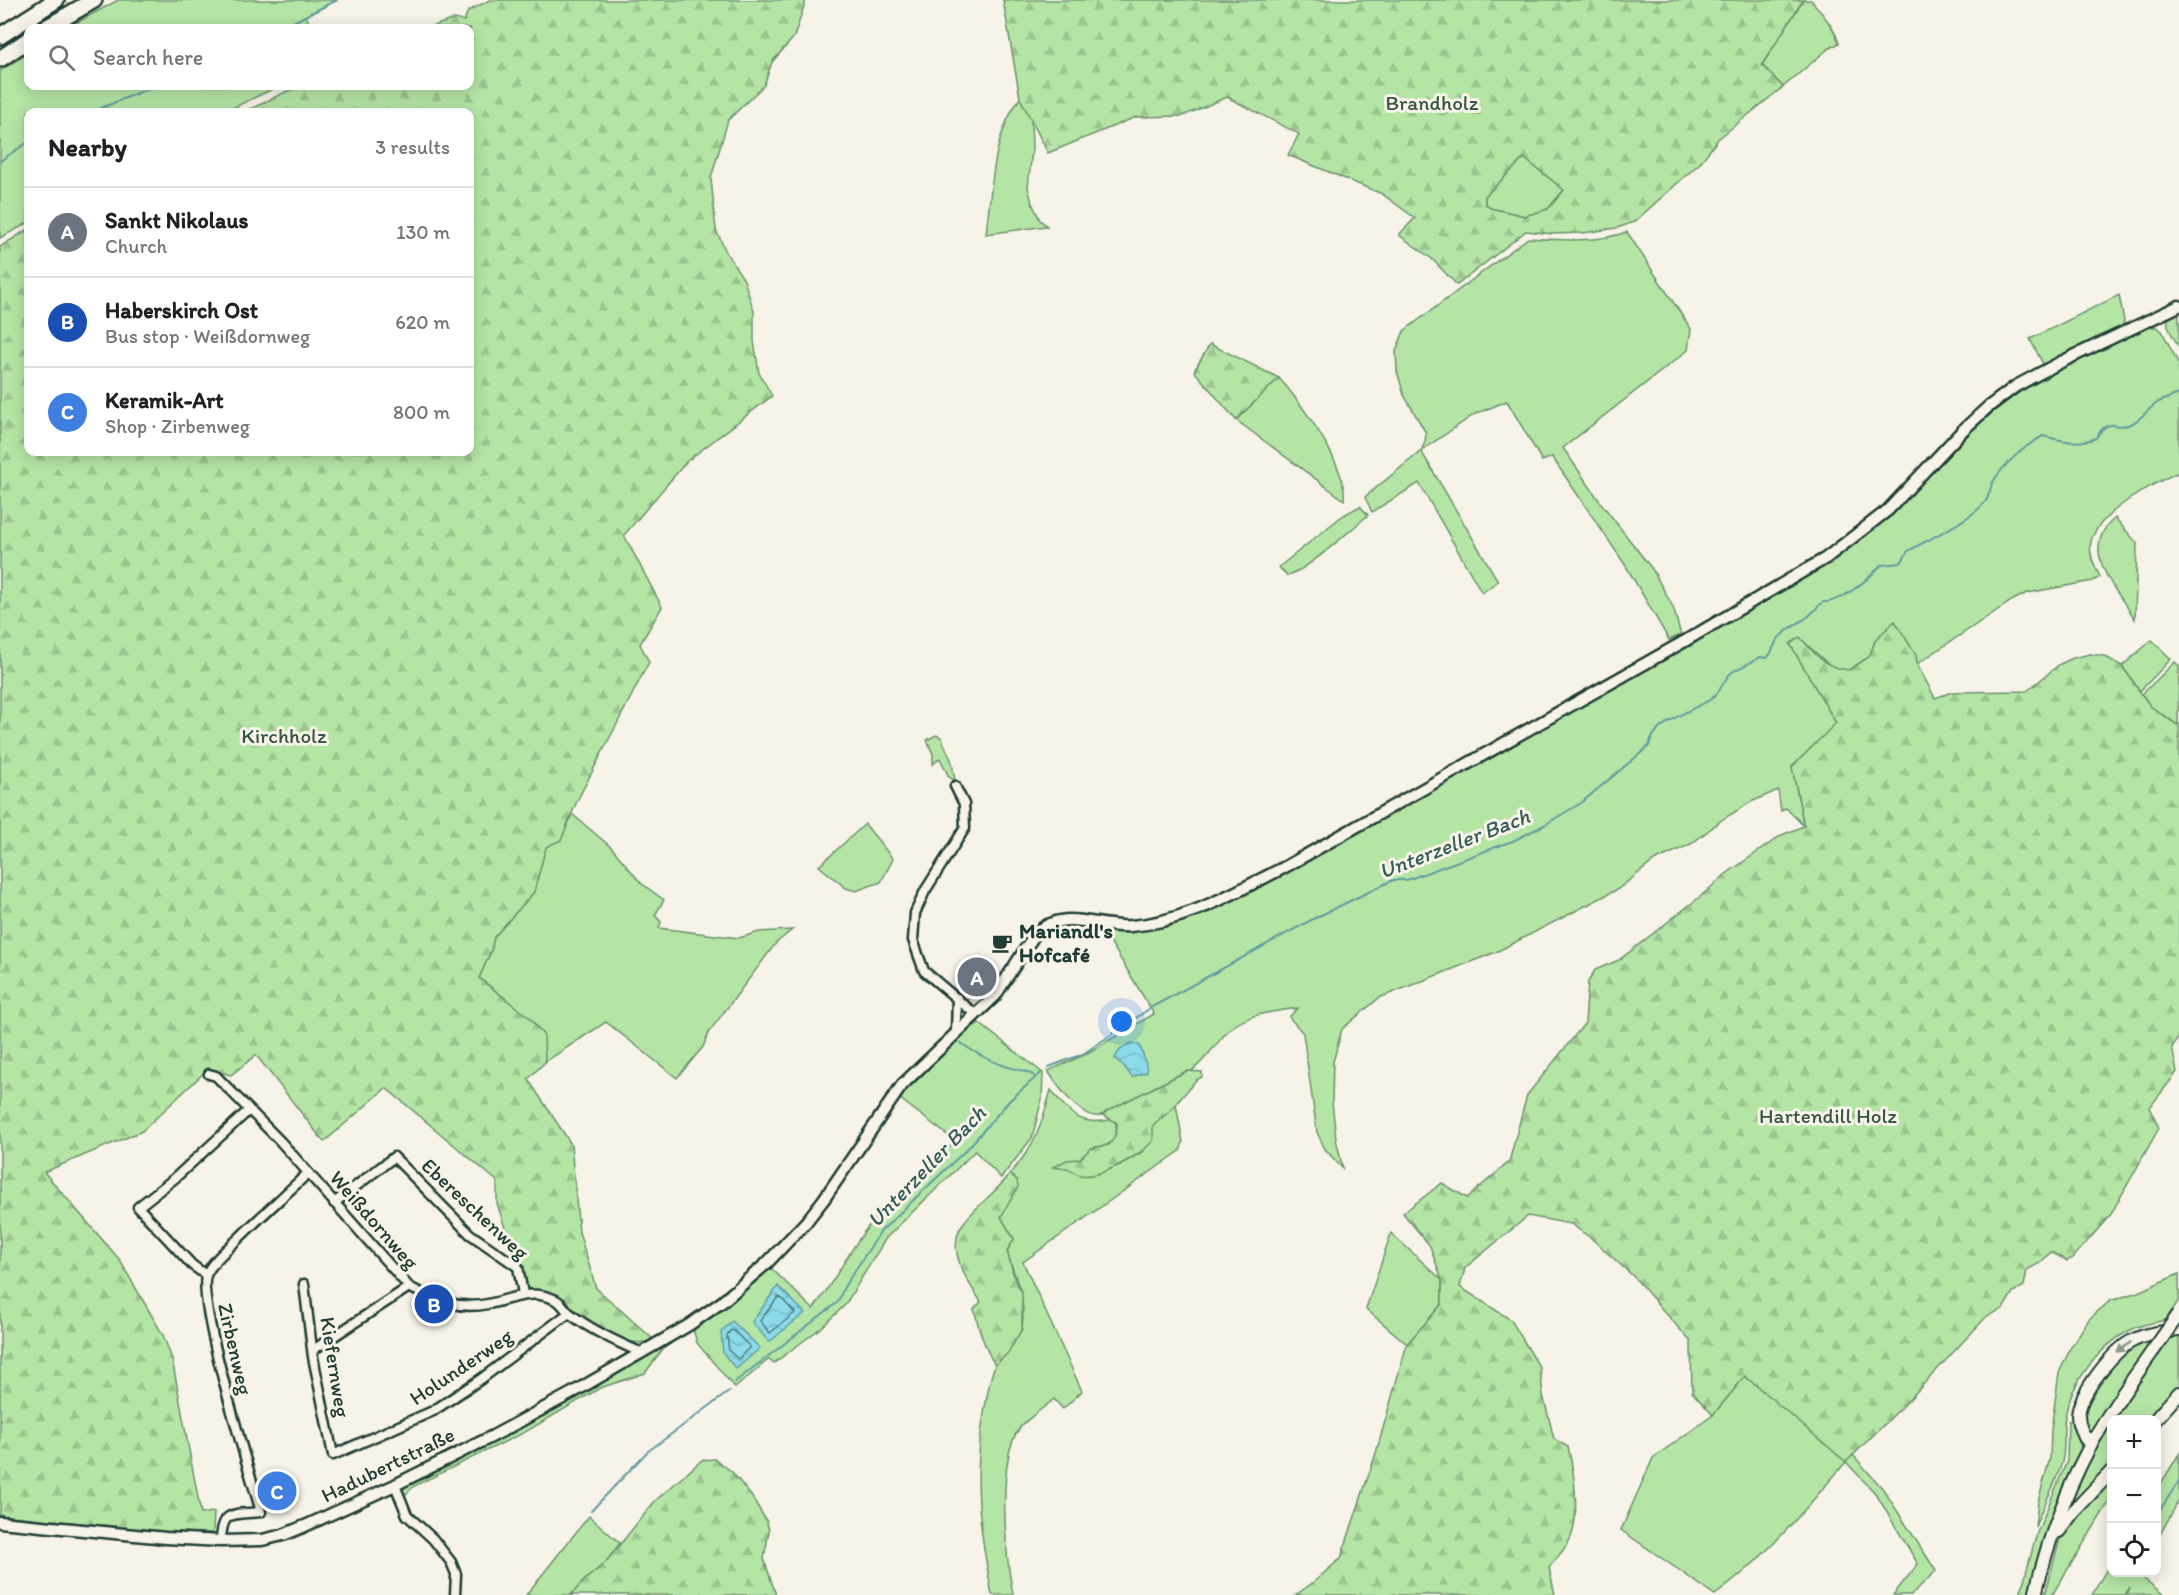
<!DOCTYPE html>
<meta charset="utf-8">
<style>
:root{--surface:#fff;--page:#f2f2f2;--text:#202124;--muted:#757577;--line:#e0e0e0;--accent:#1f3d34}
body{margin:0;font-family:Itim,sans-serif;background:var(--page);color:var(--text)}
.controls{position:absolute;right:18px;bottom:18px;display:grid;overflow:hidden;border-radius:12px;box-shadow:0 3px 15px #0003}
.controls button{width:54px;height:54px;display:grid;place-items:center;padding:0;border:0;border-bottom:2px solid var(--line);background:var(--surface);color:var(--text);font:30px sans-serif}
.you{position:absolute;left:1122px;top:1022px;width:21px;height:21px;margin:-15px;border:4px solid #fff;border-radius:50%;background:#1a73e8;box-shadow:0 0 0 9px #1a73e833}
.badge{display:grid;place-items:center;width:39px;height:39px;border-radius:50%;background:var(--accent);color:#fff;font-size:20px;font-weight:700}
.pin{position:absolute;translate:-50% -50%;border:3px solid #fff;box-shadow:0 2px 6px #0006}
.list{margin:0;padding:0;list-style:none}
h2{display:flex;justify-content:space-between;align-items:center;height:78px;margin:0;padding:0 24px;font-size:26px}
h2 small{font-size:20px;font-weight:400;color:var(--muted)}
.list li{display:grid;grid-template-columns:39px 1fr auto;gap:18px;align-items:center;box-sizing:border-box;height:90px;padding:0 24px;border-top:2px solid var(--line)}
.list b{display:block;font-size:22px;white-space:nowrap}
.list p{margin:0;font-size:20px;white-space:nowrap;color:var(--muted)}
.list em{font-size:20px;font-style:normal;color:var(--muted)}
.icon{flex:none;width:33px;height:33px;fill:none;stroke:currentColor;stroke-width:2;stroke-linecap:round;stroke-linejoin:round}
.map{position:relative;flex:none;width:2179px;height:1595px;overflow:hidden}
.search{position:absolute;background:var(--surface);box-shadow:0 3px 15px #0003;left:24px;top:24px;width:450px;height:66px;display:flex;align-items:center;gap:15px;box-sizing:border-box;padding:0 21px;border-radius:12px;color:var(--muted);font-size:22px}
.panel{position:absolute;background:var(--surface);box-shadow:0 3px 15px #0003;left:24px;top:108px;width:450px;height:348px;border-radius:12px}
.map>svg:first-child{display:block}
.grass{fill:#b5e5a5;stroke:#6a916c;stroke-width:1.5}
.forest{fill:url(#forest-firs);stroke:#6a916c;stroke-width:1.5;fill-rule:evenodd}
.water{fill:url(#water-waves);stroke:#609ca1;stroke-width:1.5}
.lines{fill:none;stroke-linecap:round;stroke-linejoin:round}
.shore{stroke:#4b7c7d;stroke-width:1.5}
.stream{stroke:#609ca1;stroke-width:2}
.minor-casing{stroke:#1f3d34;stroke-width:13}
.tertiary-casing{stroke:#1f3d34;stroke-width:15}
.primary-casing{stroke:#1f3d34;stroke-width:16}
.motorway-casing{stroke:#1f3d34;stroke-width:20}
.minor{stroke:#f7f3e8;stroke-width:8}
.tertiary{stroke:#f7f3e8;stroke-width:10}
.primary{stroke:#f7f3e8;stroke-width:12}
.motorway{stroke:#f7f3e8;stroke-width:15}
.primary-bridge-casing{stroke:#1f3d34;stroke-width:16;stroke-linecap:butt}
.primary-bridge{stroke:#f7f3e8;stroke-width:12}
.oneway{fill:#8b988e}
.labels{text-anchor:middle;stroke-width:6;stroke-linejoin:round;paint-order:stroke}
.park-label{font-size:21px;fill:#365645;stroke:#f7f3e8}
.poi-label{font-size:21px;font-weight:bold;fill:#1f3d34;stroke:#f7f3e8;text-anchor:start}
.street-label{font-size:21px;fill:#1f3d34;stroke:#f7f3e8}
.water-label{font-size:22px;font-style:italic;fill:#355d58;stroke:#f7f3e8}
</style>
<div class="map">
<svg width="2179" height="1595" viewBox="0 0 2179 1595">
<defs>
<pattern id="forest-firs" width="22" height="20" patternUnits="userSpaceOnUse" patternTransform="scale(1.5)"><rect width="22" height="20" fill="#b5e5a5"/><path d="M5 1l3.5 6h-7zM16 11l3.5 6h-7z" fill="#9bc58f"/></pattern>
<pattern id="water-waves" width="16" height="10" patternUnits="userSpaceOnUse" patternTransform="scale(1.5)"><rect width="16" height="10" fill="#8cdbea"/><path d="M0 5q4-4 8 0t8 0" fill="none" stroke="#78bdc9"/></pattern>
</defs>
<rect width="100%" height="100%" fill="#f7f3e8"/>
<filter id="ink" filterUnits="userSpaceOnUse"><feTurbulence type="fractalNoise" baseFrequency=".0167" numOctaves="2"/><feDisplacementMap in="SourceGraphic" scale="12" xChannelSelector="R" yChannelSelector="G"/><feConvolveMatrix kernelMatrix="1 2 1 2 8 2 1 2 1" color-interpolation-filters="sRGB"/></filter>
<g filter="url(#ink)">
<g class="grass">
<polygon points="118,0 337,0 306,16 312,28 67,28"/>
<path d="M 1803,0 L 1811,0 C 1821,12 1835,28 1839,43 L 1828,49 L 1783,87 L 1762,65 Z"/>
<polygon points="28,53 28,86 279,86 224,112 28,112 28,223 0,238 0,71"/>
<path d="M 1020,98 L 1031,119 L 1032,150 L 1028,187 L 1032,203 L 1040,220 L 1047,226 L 986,234 C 992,188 992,136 1020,98 Z"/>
<polygon points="1524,158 1564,190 1548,209 1525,216 1490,208 1485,203 1485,196"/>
<path d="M 1627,232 L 1691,329 L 1688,350 L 1563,448 L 1601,503 L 1652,569 L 1673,607 L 1681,635 L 1669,640 L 1626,566 L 1552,457 L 1542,461 L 1507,401 L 1475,414 L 1421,451 L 1498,581 L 1482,593 L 1419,483 L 1372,512 L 1365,497 L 1421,451 L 1425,442 L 1426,433 L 1404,395 L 1397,371 L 1396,351 L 1404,331 L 1528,238 C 1560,240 1596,243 1627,232 Z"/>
<polygon points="2119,295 2124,321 2122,327 2045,364 2042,362 2030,339"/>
<path d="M 2179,310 L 2179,347 C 2171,332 2158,319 2179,310 Z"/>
<path d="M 2151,327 L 2157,327 L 2162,331 L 2179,365 L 2179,472 C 2154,483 2099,512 2091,541 C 2088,554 2095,566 2100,577 L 2093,581 L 2027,593 L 2013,600 L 1917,664 L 1916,655 L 1876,639 L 1869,657 L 1849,670 L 1832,668 L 1800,638 L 1790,644 L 1837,723 L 1792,767 L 1804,826 L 1786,808 L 1781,811 L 1778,790 L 1751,802 L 1723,819 L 1691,844 L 1654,861 L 1618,889 L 1496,952 L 1379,998 L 1342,1029 L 1333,1062 L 1332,1101 L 1336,1139 L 1343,1169 L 1325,1149 L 1317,1132 L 1303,1033 L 1289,1017 L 1298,1008 C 1274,1012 1246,1013 1228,1031 C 1214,1045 1206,1061 1190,1072 L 1186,1071 L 1107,1111 C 1088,1131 1057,1085 1048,1071 L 1084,1055 L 1154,1014 L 1103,930 L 1150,928 L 1366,826 L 1761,603 L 1829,561 L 1892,514 L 1972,431 L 1992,413 L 2020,392 L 2050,374 L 2134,333 Z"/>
<path d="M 1279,378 C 1301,403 1348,466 1344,500 L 1236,420 Z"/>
<path d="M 1360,506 L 1368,515 C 1354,527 1301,576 1286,575 L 1279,567 L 1342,516 Z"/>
<path d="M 2115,518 L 2137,543 L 2135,619 C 2116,589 2077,549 2115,518 Z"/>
<polygon points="2152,640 2171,659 2140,691 2122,666"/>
<polygon points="2175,662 2179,666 2178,725 2150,706 2142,694"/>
<polygon points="936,735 941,737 952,762 955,781 949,777 940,758 933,764 933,754 927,740"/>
<polygon points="572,814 612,848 641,883 664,900 655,915 661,922 659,928 739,938 759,932 792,930 776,943 709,1032 703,1047 677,1078 606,1022 545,1062 543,1035 530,1018 479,978 491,951 494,937 534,892 546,846 561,840"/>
<polygon points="865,824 893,859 881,882 856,891 846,888 819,866"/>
<path d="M 979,1023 L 1043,1073 L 1042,1099 L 1032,1138 L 1001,1178 L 975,1151 L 886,1238 L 845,1305 L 822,1327 L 774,1363 L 769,1359 L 735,1388 L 697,1343 L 693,1329 L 770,1267 L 813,1309 C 836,1280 851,1246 875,1218 C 899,1189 929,1168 955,1141 L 899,1098 C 915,1074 954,1037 979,1023 Z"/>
<path d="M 1051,1090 C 1070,1113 1080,1128 1113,1119 C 1119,1126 1117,1139 1109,1144 C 1104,1147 1096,1146 1091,1149 C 1087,1151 1084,1157 1080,1159 C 1070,1163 1064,1160 1054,1167 L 1068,1169 L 1080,1175 L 1120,1165 L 1144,1151 L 1153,1126 L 1176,1104 L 1183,1142 L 1180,1151 L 1023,1262 L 1082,1391 L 1063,1409 L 1054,1399 C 1043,1409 1027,1418 1019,1429 C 996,1460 1006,1558 1013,1595 L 992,1595 C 981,1536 973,1487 982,1426 C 984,1414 990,1372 996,1364 C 999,1360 1003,1357 1006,1354 C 1009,1350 1021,1331 1022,1326 C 1027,1300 1014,1276 1007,1251 L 1014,1239 L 1001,1217 L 1017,1180 L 1010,1174 C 1036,1144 1041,1127 1051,1090 Z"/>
<polygon points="1391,1233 1442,1280 1442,1304 1407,1344 1366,1309"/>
<path d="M 2179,1274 L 2179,1300 L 2166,1320 C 2154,1323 2141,1324 2130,1330 C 2100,1346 2071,1382 2065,1416 C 2062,1432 2066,1447 2062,1462 C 2056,1484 2043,1505 2035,1527 L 2038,1502 L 2050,1458 L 2051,1430 L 2059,1373 L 2071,1347 L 2089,1319 L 2110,1301 L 2138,1292 Z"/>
<polygon points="686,1333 662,1350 645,1373 600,1388 525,1432 414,1486 402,1498 403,1490 409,1483 681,1334"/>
<polygon points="2179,1336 2179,1387 2150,1419 2113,1420 2124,1401 2172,1337"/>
<polygon points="2154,1338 2121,1384 2089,1438 2081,1407 2124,1350"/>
<path d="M 1745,1376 L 1846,1461 L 1853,1455 L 1883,1489 L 1936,1571 L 1911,1595 L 1893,1595 L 1918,1564 L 1876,1494 L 1846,1462 C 1805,1509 1766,1558 1715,1595 L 1621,1530 L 1653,1458 L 1713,1415 Z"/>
<polygon points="2072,1420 2081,1448 2042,1544 2029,1595 2020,1595 2037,1533 2067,1461 2068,1421"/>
<polygon points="2111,1422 2111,1464 2080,1497 2073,1501 2072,1498 2083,1474"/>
<polygon points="2179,1454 2179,1500 2157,1540 2157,1490"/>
<polygon points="2111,1476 2111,1499 2052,1595 2045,1595 2059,1542 2068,1522"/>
<polygon points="589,1516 620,1543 606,1562 585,1580 571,1595 526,1595"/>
<polygon points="2111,1562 2112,1572 2138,1573 2138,1574 2164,1595 2127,1595 2130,1587 2125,1595 2092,1595"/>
</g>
<g class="forest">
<path d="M 490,0 L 806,0 L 794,37 L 772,62 L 764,85 L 728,120 L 711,178 L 716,230 L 727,254 L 744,280 L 754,311 L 754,341 L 759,373 L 772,396 L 687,461 L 624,535 L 662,607 L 640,644 L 649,662 L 577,801 L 561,840 L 546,847 L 534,892 L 494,937 L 491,951 L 479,978 L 530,1018 L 544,1036 L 545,1062 L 528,1079 L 571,1144 L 579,1232 L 596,1288 L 654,1340 C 621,1352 597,1322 569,1309 C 555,1302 540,1297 525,1292 L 497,1203 L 497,1181 L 386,1088 L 324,1142 L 256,1055 L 231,1075 L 207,1070 L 142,1131 L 44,1172 L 119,1259 L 163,1335 L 172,1359 L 201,1514 L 214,1512 L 213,1533 L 168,1532 L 0,1515 L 0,247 L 28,229 L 28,452 L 470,452 L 470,112 L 244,112 L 298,86 L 470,86 L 470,28 L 428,28 L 454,19 L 464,21 L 468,11 Z"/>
<path d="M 1003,0 L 1803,0 L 1762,65 L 1783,87 L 1718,139 L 1700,163 L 1634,222 L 1617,228 L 1583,233 L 1553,234 L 1526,231 L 1457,285 L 1431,258 L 1399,235 L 1415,218 L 1382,194 L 1288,155 L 1299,134 L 1227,97 L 1183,116 L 1136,117 L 1048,153 L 1020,98 ZM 1524,158 L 1564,190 L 1548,209 L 1525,216 L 1490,208 L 1485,203 L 1485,196 Z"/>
<polygon points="1210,344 1279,378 1236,420 1194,371"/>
<path d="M 1895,621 L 1916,655 L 1917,664 L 1935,698 L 1952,692 L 2027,691 L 2060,664 L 2073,658 L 2090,654 L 2104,656 L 2122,666 L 2150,706 L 2177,725 L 2179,724 L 2179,1037 L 2172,1047 L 2177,1072 L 2150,1107 L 2159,1128 L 2111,1214 L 2073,1258 L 2067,1261 L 2051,1252 L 2040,1263 L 2027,1270 L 2024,1286 L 2013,1292 L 2003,1309 L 1987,1316 L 1906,1403 L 1846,1462 L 1745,1376 L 1713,1415 L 1692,1392 L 1691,1342 L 1634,1277 L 1592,1239 L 1571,1224 L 1528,1216 L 1465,1268 L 1460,1287 L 1511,1320 L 1540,1368 L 1543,1395 L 1554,1439 L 1568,1447 C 1574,1470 1580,1514 1571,1537 C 1567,1548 1555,1559 1549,1568 L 1555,1595 L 1296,1595 L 1315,1581 L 1341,1558 L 1376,1453 L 1407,1344 L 1442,1304 L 1442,1280 L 1430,1246 L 1403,1213 L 1442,1183 L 1467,1198 L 1509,1162 L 1527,1095 L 1585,1023 L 1588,982 L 1595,970 L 1619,960 L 1701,896 L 1726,874 L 1782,835 L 1804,826 L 1792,767 L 1836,723 L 1790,644 L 1800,637 C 1816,656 1824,667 1849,670 L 1869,657 L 1876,639 Z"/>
<path d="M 1187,1071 L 1202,1072 L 1202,1077 L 1196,1080 L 1172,1109 L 1153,1125 L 1153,1141 C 1140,1155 1101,1179 1080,1175 C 1076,1174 1072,1170 1067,1168 C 1063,1167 1057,1168 1053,1167 L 1067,1160 L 1080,1159 L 1091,1148 L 1109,1145 L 1113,1140 L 1117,1128 L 1117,1123 L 1103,1115 L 1107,1111 Z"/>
<path d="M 1010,1174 L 1017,1180 L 1018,1187 L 1001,1217 L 1014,1239 L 1007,1251 L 1015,1280 L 1022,1292 L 1022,1329 L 1008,1353 L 995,1365 C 984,1347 979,1329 974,1309 L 981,1302 C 967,1281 946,1250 962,1225 C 968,1216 977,1208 984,1201 C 993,1192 1003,1184 1010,1174 Z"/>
<polygon points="715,1459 732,1472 752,1497 767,1522 769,1531 764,1559 776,1595 571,1595 585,1580 606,1562 655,1501 702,1460"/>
</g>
<g class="water">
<path d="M 1133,1043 L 1139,1045 C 1142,1050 1147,1066 1147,1072 L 1132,1077 L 1123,1065 L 1115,1059 C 1118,1050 1124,1045 1133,1043 Z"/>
<polygon points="778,1286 805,1313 769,1342 752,1322"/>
<polygon points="732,1321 760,1348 736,1369 723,1353 721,1332"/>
</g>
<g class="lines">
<g class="shore">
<polygon points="778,1297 781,1298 795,1313 770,1333 760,1321"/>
<polygon points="731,1330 734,1331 750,1347 738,1359 729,1351 727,1335"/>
</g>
<g class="stream">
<polyline points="281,28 337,0"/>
<polyline points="92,112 154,86"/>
<polyline points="0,161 28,142"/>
<path d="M 961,1043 C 976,1054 990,1061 1008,1067 C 1017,1070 1027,1070 1034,1076"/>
<path d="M 1049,1067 L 1083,1054 L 1152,1007 L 1313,919 L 1393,880 L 1407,880 L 1515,840 L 1546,824 L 1581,803 L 1649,746 C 1652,723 1694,710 1711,699 C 1721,693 1723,680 1731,673 C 1737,668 1752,663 1760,657 L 1767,658 C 1773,652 1773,648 1776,642 C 1782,632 1797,624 1806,618 C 1813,614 1816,607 1823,602 C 1841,603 1870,578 1881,565 L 1901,563 L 1908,551 C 1927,540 1973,519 1986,501 C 1989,496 1990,489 1992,484 C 2001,466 2026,445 2043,436 C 2062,441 2077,445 2096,438 C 2109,415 2114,431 2131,424 C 2142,419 2148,409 2157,403 C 2163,399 2172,397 2179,394"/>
<polyline points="735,1382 838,1302 844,1287 881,1231 968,1148 1010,1100 1041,1073"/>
<polyline points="591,1511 647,1452 730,1391"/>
<polyline points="2156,1516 2179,1481"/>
</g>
<g class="minor-casing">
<g id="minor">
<polyline points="955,786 964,804 965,828 925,891 915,913 913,940 924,971 976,1015"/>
<polyline points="956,1032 957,998"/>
<path d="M 209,1074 L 216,1076 L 281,1142 L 409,1287 C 434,1300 459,1310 488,1304 C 513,1299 530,1288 556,1300 C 561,1302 565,1309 569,1313 C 591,1330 617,1342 642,1353"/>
<polyline points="334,1203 394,1157 470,1234 518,1267 523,1294"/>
<polyline points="206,1275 192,1265 138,1207 175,1178 249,1110"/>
<polyline points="304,1284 313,1357 333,1455 433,1411 481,1379 569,1313"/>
<polyline points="313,1350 409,1287"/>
<polyline points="395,1485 407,1515 433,1539 451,1562 456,1574 455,1595"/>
<path d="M 221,1541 C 222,1509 233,1515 261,1512 C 251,1476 194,1296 207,1273 C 214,1260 227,1249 238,1239 C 261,1216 285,1195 308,1173"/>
</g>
</g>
<g class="tertiary-casing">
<path id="tertiary" d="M 0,1522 L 166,1538 L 221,1541 L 262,1540 L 283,1535 L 305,1526 L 395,1485 L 493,1436 L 572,1393 L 689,1325 L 722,1302 L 767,1263 L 806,1222 L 824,1199 L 902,1085 L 995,996 L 1035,934 C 1065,906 1096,929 1131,926 C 1186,922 1237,891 1285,867 L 1685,641 L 1826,558 L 1888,510 L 1963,430 L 1988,407 L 2016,386 L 2061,362 L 2179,306"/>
</g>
<g class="primary-casing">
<g id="primary">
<polyline points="2155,1420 2179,1393"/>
<path d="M 2091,1445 C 2084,1437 2078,1426 2078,1416 C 2079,1394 2114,1349 2134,1340 C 2148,1333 2164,1332 2179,1330"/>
<polyline points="2059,1531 2074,1511 2112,1471"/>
<path d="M 2035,1595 C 2047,1543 2066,1491 2091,1444 C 2109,1412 2131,1382 2152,1352"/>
</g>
</g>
<g class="motorway-casing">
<g id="motorway">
<polyline points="46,28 94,0"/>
<polyline points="0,36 56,0"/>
<polyline points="0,59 28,40"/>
</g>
</g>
<use href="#minor" class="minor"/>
<use href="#tertiary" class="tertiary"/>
<use href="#primary" class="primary"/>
<use href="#motorway" class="motorway"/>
<g class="primary-bridge-casing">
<polyline id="primary-bridge" points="2152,1352 2179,1314"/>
</g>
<use href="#primary-bridge" class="primary-bridge"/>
</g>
<defs><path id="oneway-solid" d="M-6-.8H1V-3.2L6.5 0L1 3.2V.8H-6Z" transform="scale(1.5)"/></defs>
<use class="oneway" href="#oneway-solid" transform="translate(2124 1347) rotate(144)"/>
</g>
<defs>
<g id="cafe-bare" transform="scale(1.62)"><path d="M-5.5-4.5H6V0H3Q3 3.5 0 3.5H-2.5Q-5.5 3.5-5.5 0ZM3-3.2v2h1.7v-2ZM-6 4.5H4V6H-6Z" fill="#1f3d34" stroke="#f7f3e8" stroke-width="2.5" paint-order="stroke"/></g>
</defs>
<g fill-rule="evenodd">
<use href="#cafe-bare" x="1002" y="943"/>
</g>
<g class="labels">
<g class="park-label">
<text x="1432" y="110">Brandholz</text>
<text x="284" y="743">Kirchholz</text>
<text x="1828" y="1123">Hartendill Holz</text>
</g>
<g class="poi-label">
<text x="1019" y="938">Mariandl's<tspan x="1019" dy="24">Hofcafé</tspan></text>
</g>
<g class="street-label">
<text transform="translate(475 1209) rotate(43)" y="7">Ebereschenweg</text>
<text transform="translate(374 1220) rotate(49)" y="7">Weißdornweg</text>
<text transform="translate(235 1349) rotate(77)" y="7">Zirbenweg</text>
<text transform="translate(335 1367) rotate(81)" y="7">Kiefernweg</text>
<text transform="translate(461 1367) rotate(-34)" y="7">Holunderweg</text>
<text transform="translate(388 1465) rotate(-26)" y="7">Hadubertstraße</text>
</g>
<g class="water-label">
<text transform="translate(1454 843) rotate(-21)" y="8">Unterzeller Bach</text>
<text transform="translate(926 1166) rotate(-46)" y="8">Unterzeller Bach</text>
</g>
</g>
</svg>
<div class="controls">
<button>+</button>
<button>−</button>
<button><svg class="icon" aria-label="locate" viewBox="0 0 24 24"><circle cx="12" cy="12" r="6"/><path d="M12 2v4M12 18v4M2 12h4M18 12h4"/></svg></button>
</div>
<div class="you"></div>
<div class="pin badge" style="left:977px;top:977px;background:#6b7280">A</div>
<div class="pin badge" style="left:434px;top:1304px;background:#1a4fb4">B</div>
<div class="pin badge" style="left:277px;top:1491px;background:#3f7fe0">C</div>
<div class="search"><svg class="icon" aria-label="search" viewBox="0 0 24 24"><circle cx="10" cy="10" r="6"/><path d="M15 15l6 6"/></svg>Search here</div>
<section class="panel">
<h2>Nearby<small>3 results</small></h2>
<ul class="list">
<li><span class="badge" style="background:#6b7280">A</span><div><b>Sankt Nikolaus</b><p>Church</p></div><em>130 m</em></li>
<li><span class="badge" style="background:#1a4fb4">B</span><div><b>Haberskirch Ost</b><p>Bus stop · Weißdornweg</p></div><em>620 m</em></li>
<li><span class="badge" style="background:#3f7fe0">C</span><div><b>Keramik-Art</b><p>Shop · Zirbenweg</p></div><em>800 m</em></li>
</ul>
</section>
</div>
